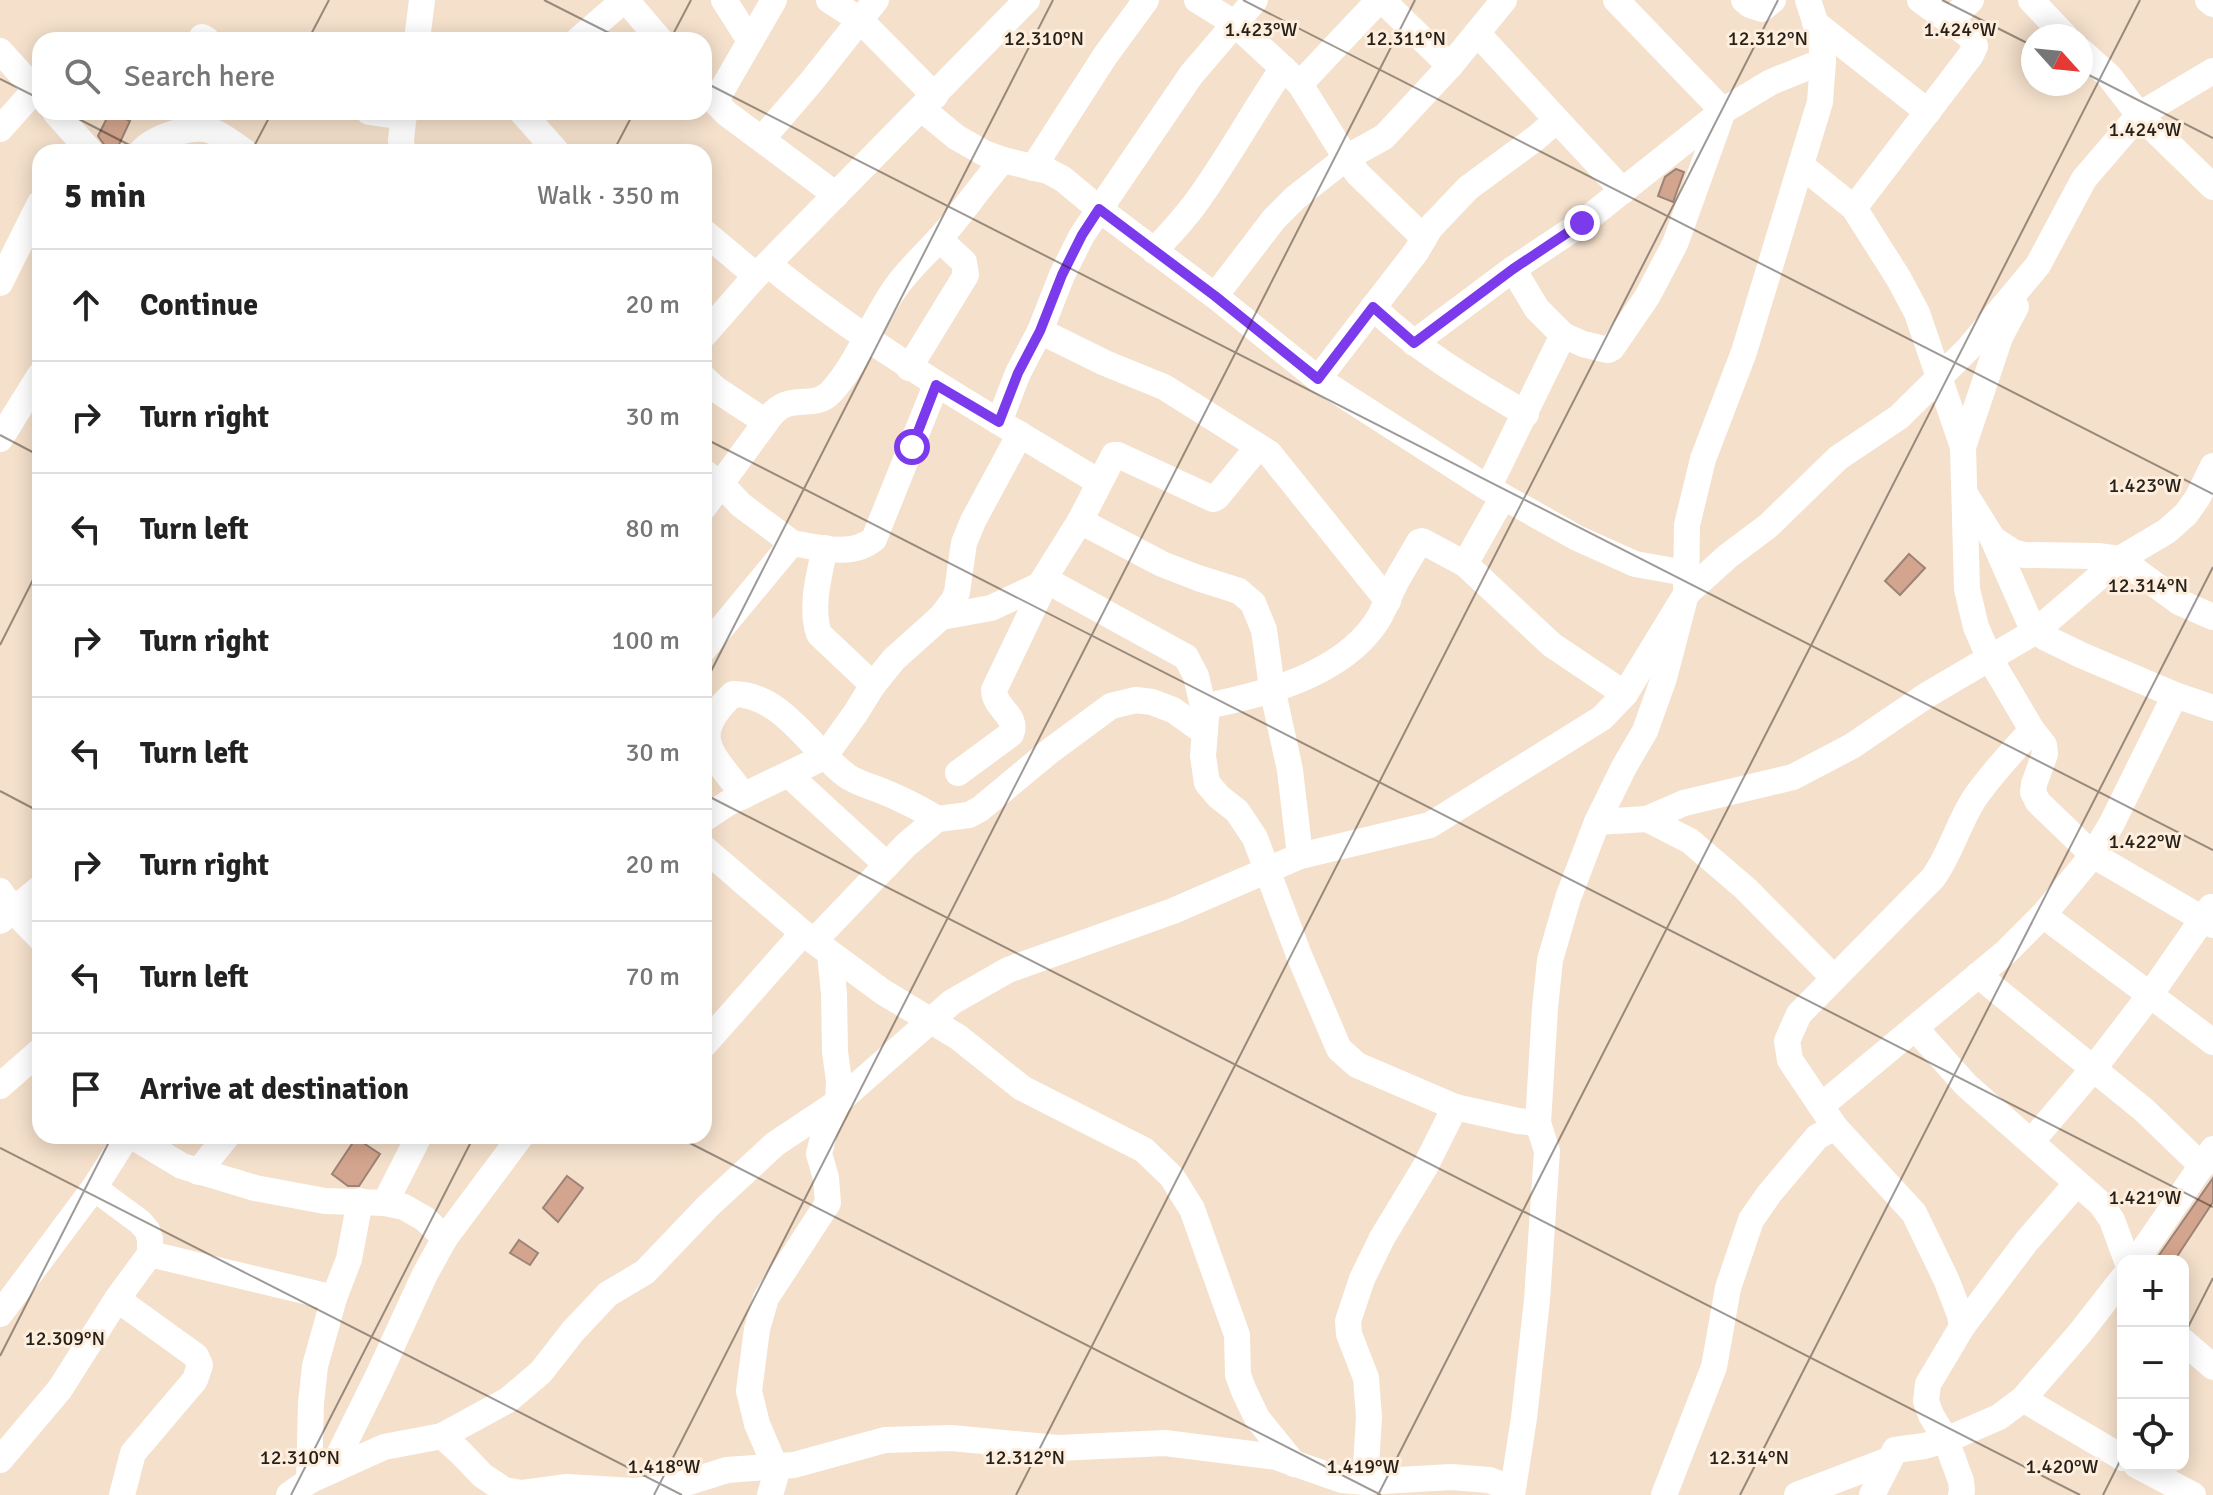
<!DOCTYPE html>
<meta charset="utf-8">
<style>
:root{--surface:#fff;--page:#f6f6f6;--text:#222;--muted:#767676;--line:#e0e0e0}
body{margin:0;font-family:Signika,sans-serif;background:var(--page);color:var(--text)}
.controls{position:absolute;right:24px;bottom:24px;display:grid;overflow:hidden;border-radius:16px;box-shadow:0 4px 20px #0003}
.controls button{width:72px;height:72px;display:grid;place-items:center;padding:0;border:0;border-bottom:2px solid var(--line);background:var(--surface);color:var(--text);font:40px sans-serif}
.compass{position:absolute;left:2021px;top:24px;width:72px;height:72px;border-radius:50%;background:var(--surface);box-shadow:0 4px 20px #0003;rotate:117deg}
.stop{position:absolute;width:24px;height:24px;margin:-18px;border:6px solid #7c3aed;border-radius:50%;background:#fff}
.stop.end{background:#7c3aed;border-color:#fff;box-shadow:0 2px 8px #0008}
.list{margin:0;padding:0;list-style:none}
h2{display:flex;justify-content:space-between;align-items:center;height:104px;margin:0;padding:0 32px;font-size:34px}
h2 small{font-size:26px;font-weight:400;color:var(--muted)}
.list li{display:grid;grid-template-columns:52px 1fr auto;gap:24px;align-items:center;box-sizing:border-box;height:112px;padding:0 32px;border-top:2px solid var(--line)}
.list b{display:block;font-size:30px;white-space:nowrap}
.list em{font-size:26px;font-style:normal;color:var(--muted)}
.icon{flex:none;width:44px;height:44px;fill:none;stroke:currentColor;stroke-width:2;stroke-linecap:round;stroke-linejoin:round}
.map{position:relative;flex:none;width:2213px;height:1495px;overflow:hidden}
.search{position:absolute;background:var(--surface);box-shadow:0 4px 20px #0003;left:32px;top:32px;width:680px;height:88px;display:flex;align-items:center;gap:20px;box-sizing:border-box;padding:0 28px;border-radius:24px;color:var(--muted);font-size:30px}
.panel{position:absolute;background:var(--surface);box-shadow:0 4px 20px #0003;left:32px;top:144px;width:680px;height:1000px;border-radius:24px}
.map>svg:first-child{display:block}
.building{fill:#d4a58e;stroke:#9c8377;stroke-width:2}
.lines{fill:none;stroke-linecap:round;stroke-linejoin:round}
.minor{stroke:#fff;stroke-width:26}
.route{stroke:#7c3aed;stroke-width:10}
.ticks{fill:none;stroke:#272018;stroke-width:2;stroke-opacity:0.45}
.ticks-label{font-size:20px;text-anchor:middle;fill:#272018;stroke:#feeedd;stroke-width:6;stroke-linejoin:round;paint-order:stroke}
</style>
<div class="map">
<svg width="2213" height="1495" viewBox="0 0 2213 1495">
<rect width="100%" height="100%" fill="#f4e0cb"/>
<g class="building">
<polygon points="110,112 130,121 116,151 105,146 98,136"/>
<polygon points="1676,169 1684,172 1673,202 1658,196 1665,177"/>
<polygon points="1909,554 1925,568 1900,595 1885,581"/>
<polygon points="356,1138 380,1154 359,1186 348,1186 332,1174"/>
<polygon points="567,1176 583,1188 558,1222 543,1208"/>
<polygon points="2213,1178 2213,1202 2174,1261 2155,1261"/>
<polygon points="519,1240 538,1253 530,1265 510,1253"/>
</g>
<g class="lines">
<g class="minor">
<polyline points="626,0 660,40"/>
<polyline points="724,0 750,41"/>
<polyline points="829,0 860,20 935,96"/>
<polyline points="1197,0 1234,23 1300,84 1346,158 1358,174 1424,238"/>
<polyline points="1744,0 1750,5 1762,9 1773,0"/>
<polyline points="2031,0 2065,36"/>
<polyline points="2208,0 2213,4"/>
<polyline points="1949,21 1971,0"/>
<polyline points="1815,23 1928,112"/>
<polyline points="1477,33 1557,120"/>
<polyline points="202,37 207,40"/>
<polyline points="417,40 422,0"/>
<polyline points="578,40 624,0"/>
<polyline points="0,51 40,95"/>
<polyline points="2081,51 2109,76 2139,115 2213,187"/>
<polyline points="1450,66 1504,0"/>
<polyline points="1300,84 1379,0"/>
<polyline points="704,90 726,113 836,195"/>
<polyline points="715,102 774,0"/>
<polyline points="922,109 956,137 984,153 1003,160 1048,171 1063,179 1099,209 1215,296 1318,379 1488,488 1577,538 1635,564 1686,573"/>
<polyline points="55,112 91,152"/>
<polyline points="369,112 404,117"/>
<polyline points="522,112 557,152"/>
<polyline points="0,129 35,90"/>
<polyline points="762,139 811,82 876,0"/>
<path d="M 141,152 C 154,137 193,124 212,131 C 224,136 235,145 245,152"/>
<polyline points="402,152 401,140 404,112"/>
<polyline points="1802,166 1854,208 1899,279 1917,313 1963,447"/>
<polyline points="1033,168 1105,56 1146,0"/>
<polyline points="1854,208 1971,55 1975,46 1973,40 1967,34 1920,0"/>
<polyline points="704,232 747,268 753,279"/>
<path d="M 1154,251 C 1171,233 1188,215 1202,194 C 1231,153 1255,109 1283,68"/>
<path d="M 768,264 C 871,349 985,413 1099,482"/>
<polyline points="0,283 40,203"/>
<polyline points="1215,296 1274,219 1295,198 1346,158 1384,137 1450,66 1382,0"/>
<path d="M 1373,307 C 1418,351 1472,382 1526,414"/>
<polyline points="2016,307 2000,337 1963,447 1967,589 1976,627 1990,659 2032,730 2044,745 2045,754 2034,784 2033,792 2038,802 2093,855 2213,925"/>
<polyline points="1040,331 1105,363 1164,387 1269,453 1388,601"/>
<polyline points="704,335 753,279 1027,0"/>
<polyline points="1563,335 1583,344 1608,350 1612,348 1647,297 1675,244 1723,111 1616,0"/>
<polyline points="1414,343 1513,269 1582,223 1723,111 1771,82 1823,61"/>
<polyline points="909,368 966,275 964,262 939,239"/>
<polyline points="704,378 717,390 766,422 704,507"/>
<polyline points="1318,379 1416,252 1430,228 1468,188 1536,138 1557,120 1623,191"/>
<path d="M 766,422 C 788,388 811,412 830,393 C 856,366 871,324 892,293 C 905,272 924,256 941,237 C 962,213 981,185 1003,160"/>
<polyline points="999,422 1018,373 1040,331 1062,275 1082,235 1191,75 1255,0"/>
<polyline points="0,439 40,375"/>
<polyline points="704,472 722,485 741,505 792,543 704,649"/>
<polyline points="1488,488 1563,335 1537,309 1513,269"/>
<polyline points="1967,497 1993,539 2030,623 2036,631 2046,638 2081,655 2175,695 2213,708"/>
<polyline points="1080,521 1162,564 1198,578 1239,591 1253,603 1264,630 1272,688 1290,770 1300,856"/>
<polyline points="1993,539 2013,552 2024,555 2098,556 2120,559 2179,602 2213,617"/>
<path d="M 792,543 C 818,547 851,558 874,539 L 936,385"/>
<path d="M 825,548 C 819,575 810,608 819,634 L 873,685"/>
<polyline points="1465,564 1503,497"/>
<path d="M 1044,579 L 1186,657 L 1196,676 L 1202,702 L 1207,705 L 1212,705 C 1269,693 1340,674 1375,624 C 1385,610 1389,594 1397,580 C 1404,567 1412,555 1419,542 L 1422,541 L 1465,564 L 1552,645 L 1625,694"/>
<polyline points="941,617 991,608 1040,585 1080,521 1114,455 1118,455 1213,499 1217,497 1258,447"/>
<polyline points="2175,695 2112,823 2093,855 2043,915 2213,1042"/>
<polyline points="1207,705 1203,756 1207,783 1219,797 1237,811 1255,838 1299,955 1339,1049 1357,1065 1455,1107"/>
<path d="M 958,773 L 1011,734 C 1019,716 994,708 994,690 L 1039,596 L 1040,585"/>
<polyline points="789,775 887,865"/>
<path d="M 744,796 C 713,753 686,738 733,694 C 783,694 811,750 847,776 C 857,783 870,786 882,791 C 901,799 919,807 937,819 L 906,845 L 814,941"/>
<polyline points="704,819 728,803 824,757 855,714 873,685 894,659 941,617 954,600 957,592 964,543 973,521 1020,434"/>
<polyline points="937,819 969,815 980,809 1050,751 1111,706 1136,700 1152,702 1173,710 1204,732"/>
<polyline points="1647,819 1684,803 1793,777 1852,746 1927,695 2036,631 2120,559 2167,531 2186,514 2198,497 2213,466"/>
<polyline points="1597,822 1647,819 1690,841 1746,889 1834,978"/>
<polyline points="704,848 803,933 883,992 958,1037 1022,1088 1144,1150 1172,1177 1192,1209 1237,1335 1238,1375 1244,1391 1257,1418 1294,1464"/>
<polyline points="0,891 13,910 40,938"/>
<polyline points="0,921 40,888"/>
<polyline points="1978,975 2144,1110 2202,1166"/>
<polyline points="1915,1028 1966,1085 2101,1204 2112,1220 2127,1261"/>
<polyline points="704,1045 803,933"/>
<polyline points="0,1086 40,1051"/>
<polyline points="1821,1106 2006,952 2043,915"/>
<polyline points="1835,1127 1914,1213 1946,1279 1960,1315 1962,1327 1928,1384 1926,1401 1931,1415 1946,1440 1961,1481 1962,1491 1961,1495"/>
<polyline points="132,1136 182,1166 255,1188 325,1201 385,1203 404,1207 425,1219 445,1238"/>
<polyline points="2031,1142 2094,1068 2150,995 2211,907"/>
<polyline points="198,1172 227,1136"/>
<polyline points="385,1203 419,1136"/>
<polyline points="150,1254 334,1298"/>
<polyline points="2136,1261 2213,1149"/>
<polyline points="117,1299 196,1356 200,1365 195,1380 133,1453 122,1495"/>
<polyline points="0,1314 94,1188 127,1136"/>
<polyline points="1962,1327 2026,1242 2077,1183"/>
<polyline points="2183,1341 2213,1367"/>
<polyline points="2023,1399 2123,1458"/>
<polyline points="442,1436 460,1452 482,1475 504,1490 522,1493 567,1487 634,1491 673,1487 727,1470 794,1465 885,1440 951,1438 1058,1448 1165,1443 1276,1457 1342,1480 1365,1482 1451,1477 1489,1480 1502,1485 1511,1495"/>
<polyline points="0,1460 60,1389 117,1299 150,1254 150,1239 147,1230 140,1222 94,1188"/>
<polyline points="2136,1465 2193,1495"/>
<polyline points="331,1471 378,1376 425,1274 445,1238 521,1136"/>
<polyline points="309,1481 311,1403 315,1366 334,1298 349,1259 360,1201"/>
<polyline points="1365,1482 1369,1417 1366,1378 1349,1334 1348,1321 1362,1279 1382,1238 1425,1167 1455,1107 1518,1121 1538,1123"/>
<polyline points="289,1495 309,1481 384,1447 442,1436 508,1400 541,1372 573,1331 608,1294 645,1272 708,1206 775,1144 838,1102 952,1002 1008,970 1173,911 1300,856 1430,825 1602,718 1625,694 1686,594 1728,556 1768,526 1838,458 1899,417 1968,349 2038,265 2084,179 2139,115 2213,71"/>
<polyline points="770,1495 775,1478 775,1466 757,1424 749,1391 757,1329 766,1298 828,1203 826,1178 819,1154 825,1129 838,1102 839,1081 835,1052 834,994 830,954"/>
<polyline points="1512,1495 1524,1418 1537,1300 1547,1151 1538,1123 1545,1008 1550,960 1568,898 1597,822 1624,767 1645,731 1664,678 1686,594 1687,525 1703,459 1744,352 1820,102 1823,61 1821,40 1808,0"/>
<path d="M 1664,1495 L 1714,1367 L 1728,1288 L 1751,1220 L 1769,1194 L 1817,1137 L 1835,1127 L 1790,1060 L 1787,1041 L 1799,1014 L 1933,878 C 1951,853 1958,824 1974,799 C 1991,774 2012,752 2032,730"/>
<polyline points="1797,1495 1889,1460"/>
<polyline points="1872,1495 1895,1450 1924,1446 1946,1440 1999,1417 2023,1399 2080,1333 2123,1278"/>
</g>
</g>
<g class="lines">
<polyline class="route" points="912,447 936,385 999,422 1018,373 1040,331 1062,275 1082,235 1099,209 1215,296 1318,379 1373,307 1414,343 1513,269 1582,223"/>
</g>
<path class="ticks" d="M 544,0 L 623,40M 1243,0 L 2213,494M 1942,0 L 2033,46M 308,40 L 329,0M 670,40 L 691,0M 2081,71 L 2213,138M 0,79 L 40,99M 704,82 L 2213,850M 65,112 L 143,152M 251,152 L 272,112M 613,152 L 634,112M 0,435 L 40,456M 704,438 L 2213,1207M 0,645 L 40,566M 704,685 L 1053,0M 0,791 L 40,812M 704,794 L 2080,1495M 676,1136 L 1381,1495M 0,1148 L 682,1495M 2183,1337 L 2213,1278M 0,1356 L 112,1136M 291,1495 L 474,1136M 654,1495 L 1415,0M 1016,1495 L 1778,0M 1378,1495 L 2140,0M 1740,1495 L 2213,567M 2103,1495 L 2123,1455"/>
<g class="ticks-label">
<text x="1261" y="36">1.423°W</text>
<text x="1960" y="36">1.424°W</text>
<text x="1044" y="45">12.310°N</text>
<text x="1406" y="45">12.311°N</text>
<text x="1768" y="45">12.312°N</text>
<text x="2145" y="136">1.424°W</text>
<text x="2145" y="492">1.423°W</text>
<text x="2148" y="592">12.314°N</text>
<text x="2145" y="848">1.422°W</text>
<text x="2145" y="1204">1.421°W</text>
<text x="65" y="1345">12.309°N</text>
<text x="300" y="1464">12.310°N</text>
<text x="1025" y="1464">12.312°N</text>
<text x="1749" y="1464">12.314°N</text>
<text x="664" y="1473">1.418°W</text>
<text x="2062" y="1473">1.420°W</text>
<text x="1363" y="1473">1.419°W</text>
</g>
</svg>
<div class="controls">
<button>+</button>
<button>−</button>
<button><svg class="icon" aria-label="locate" viewBox="0 0 24 24"><circle cx="12" cy="12" r="6"/><path d="M12 2v4M12 18v4M2 12h4M18 12h4"/></svg></button>
</div>
<svg class="compass" viewBox="-18 -18 36 36"><path d="M0-13l5 13h-10z" fill="#e53935"/><path d="M0 13l5-13h-10z" fill="#767676"/></svg>
<div class="stop" style="left:912px;top:447px"></div>
<div class="stop end" style="left:1582px;top:223px"></div>
<div class="search"><svg class="icon" aria-label="search" viewBox="0 0 24 24"><circle cx="10" cy="10" r="6"/><path d="M15 15l6 6"/></svg>Search here</div>
<section class="panel">
<h2>5 min<small>Walk · 350 m</small></h2>
<ul class="list">
<li><svg class="icon" aria-label="ahead" viewBox="0 0 24 24"><path d="M12 20V5M6 11l6-6 6 6"/></svg><div><b>Continue</b></div><em>20 m</em></li>
<li><svg class="icon" aria-label="right" viewBox="0 0 24 24"><path d="M7 20v-9h11M14 6l5 5-5 5"/></svg><div><b>Turn right</b></div><em>30 m</em></li>
<li><svg class="icon" aria-label="left" viewBox="0 0 24 24"><path d="M17 20v-9H6M10 6l-5 5 5 5"/></svg><div><b>Turn left</b></div><em>80 m</em></li>
<li><svg class="icon" aria-label="right" viewBox="0 0 24 24"><path d="M7 20v-9h11M14 6l5 5-5 5"/></svg><div><b>Turn right</b></div><em>100 m</em></li>
<li><svg class="icon" aria-label="left" viewBox="0 0 24 24"><path d="M17 20v-9H6M10 6l-5 5 5 5"/></svg><div><b>Turn left</b></div><em>30 m</em></li>
<li><svg class="icon" aria-label="right" viewBox="0 0 24 24"><path d="M7 20v-9h11M14 6l5 5-5 5"/></svg><div><b>Turn right</b></div><em>20 m</em></li>
<li><svg class="icon" aria-label="left" viewBox="0 0 24 24"><path d="M17 20v-9H6M10 6l-5 5 5 5"/></svg><div><b>Turn left</b></div><em>70 m</em></li>
<li><svg class="icon" aria-label="arrive" viewBox="0 0 24 24"><path d="M6 21V4h12l-3 4 3 4H6"/></svg><div><b>Arrive at destination</b></div></li>
</ul>
</section>
</div>
